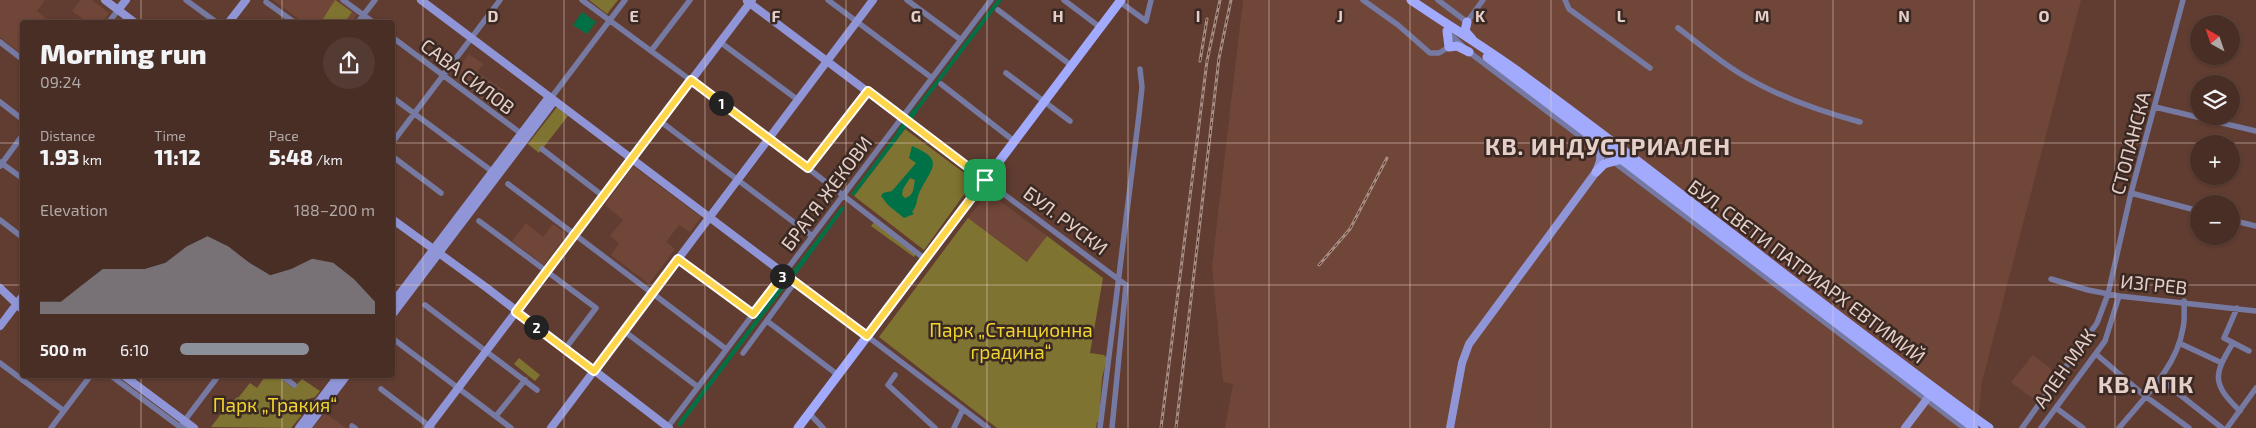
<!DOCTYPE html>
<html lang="en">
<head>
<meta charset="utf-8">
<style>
	:root { --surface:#492e25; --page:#533a32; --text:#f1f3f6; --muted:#b1a8a7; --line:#614a42; --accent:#8c9099 }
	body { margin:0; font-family:"Exo 2",sans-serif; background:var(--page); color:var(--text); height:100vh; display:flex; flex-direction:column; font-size:19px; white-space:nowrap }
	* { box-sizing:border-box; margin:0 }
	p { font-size:16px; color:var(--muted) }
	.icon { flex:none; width:28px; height:28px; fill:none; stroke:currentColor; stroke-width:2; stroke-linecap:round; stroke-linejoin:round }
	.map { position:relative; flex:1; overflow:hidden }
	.sheet { position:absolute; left:20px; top:20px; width:375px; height:358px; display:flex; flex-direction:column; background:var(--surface); border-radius:5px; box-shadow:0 1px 4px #0004,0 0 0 1px var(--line) }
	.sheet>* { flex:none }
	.needle { width:32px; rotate:320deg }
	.buttons { position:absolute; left:2190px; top:15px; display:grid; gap:10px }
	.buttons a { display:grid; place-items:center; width:50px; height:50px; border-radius:50%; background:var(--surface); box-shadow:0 1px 4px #0004,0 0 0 1px var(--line); font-size:25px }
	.pin { position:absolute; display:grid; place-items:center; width:42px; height:42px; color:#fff; margin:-21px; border-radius:10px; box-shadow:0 2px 8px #0006 }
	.km { position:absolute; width:25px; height:25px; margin:-12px; border-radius:50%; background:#222; color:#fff; font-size:14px; line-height:25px; text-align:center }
	.round { display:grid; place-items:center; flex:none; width:52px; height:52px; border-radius:26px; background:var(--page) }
	.headline { display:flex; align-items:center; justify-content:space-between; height:85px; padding:0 20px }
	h1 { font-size:28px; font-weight:800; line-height:38px }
	.figures { display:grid; grid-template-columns:repeat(3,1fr); gap:8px; height:85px; padding:5px 20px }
	.figures div { display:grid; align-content:center }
	.figures b { font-size:21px; font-weight:800 }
	.figures small { font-size:14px; font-weight:400 }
	.figures p { font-size:14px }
	.chart { height:140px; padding:10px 20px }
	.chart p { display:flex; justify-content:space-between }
	.chart svg { width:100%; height:90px; margin-top:5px; fill:var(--accent); opacity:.7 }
	ul { padding:0 20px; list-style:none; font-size:16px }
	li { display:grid; grid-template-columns:80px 60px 1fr; align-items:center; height:38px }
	li i { height:12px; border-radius:6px; background:var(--accent) }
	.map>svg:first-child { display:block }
</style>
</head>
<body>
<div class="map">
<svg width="2256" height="428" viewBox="0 0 2256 428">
	<rect width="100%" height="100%" fill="#613d31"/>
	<!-- built -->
	<path fill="#704638" d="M 0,0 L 45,0 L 37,11 L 50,22 L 22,22 L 22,54 L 0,37 Z
		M 81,0 L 92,0 L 109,13 L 102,22 L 87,22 L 72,11 Z
		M 273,0 L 337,0 L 357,15 L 351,22 L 303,22 Z
		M 1243,0 L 2081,0 L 1982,382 L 1977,428 L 1225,428 L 1233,384 L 1223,382 L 1212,266 Z
		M 469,54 L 483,64 L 477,72 L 505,91 L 493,108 L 452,77 Z
		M 633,166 L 701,217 L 690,232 L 679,225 L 666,242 L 675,249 L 649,284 L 611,255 L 619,243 L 610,236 L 623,220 L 605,205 Z
		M 988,192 L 1047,236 L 1028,262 L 968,218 Z
		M 526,223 L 543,237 L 553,224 L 567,234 L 544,265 L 512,241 Z
		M 2033,355 L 2058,374 L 2037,402 L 2011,382 Z
		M 325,413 L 346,428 L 313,428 Z"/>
	<!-- green -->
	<path fill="#7f7331" d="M 335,0 L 352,12 L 345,22 L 321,22 Z
		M 589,0 L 618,0 L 607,14 Z
		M 557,107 L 568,116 L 539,153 L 528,144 Z
		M 905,129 L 971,178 L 973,182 L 924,250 L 854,196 Z
		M 968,218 L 1027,262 L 1047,236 L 1103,278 L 1090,353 L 1104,355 L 1107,358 L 1102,378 L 1099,422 L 1097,422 L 1096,428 L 997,428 L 879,337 Z
		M 874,222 L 917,253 L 914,257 L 871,226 Z
		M 519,358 L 540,375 L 535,381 L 514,364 Z
		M 266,375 L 276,375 L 293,388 L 302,379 L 320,391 L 315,397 L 308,399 L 301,408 L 301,416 L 291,428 L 211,427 L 224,410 L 226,411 L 237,397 L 238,398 L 250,383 L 257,388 Z"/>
	<!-- water -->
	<path fill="#007147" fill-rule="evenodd" d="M 997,0 L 1002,0 L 913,117 L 910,115 Z
		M 582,12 L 596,22 L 587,34 L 573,25 Z
		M 902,126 L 905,129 L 854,196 L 851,194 Z
		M 912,146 C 945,160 932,167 920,191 C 916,199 918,205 912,212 L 914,214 L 904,218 L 888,205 L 881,196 L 883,193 L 892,191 L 916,163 L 909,158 ZM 910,178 L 915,180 C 913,188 915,195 905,198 L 902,195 L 903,189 Z
		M 842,206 L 845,208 L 795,276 L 791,273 Z
		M 785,280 L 788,283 L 680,427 L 677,424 Z"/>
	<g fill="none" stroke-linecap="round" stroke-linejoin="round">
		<!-- canal -->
		<path stroke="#007147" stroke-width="5" d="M 899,132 L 915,111"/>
		<!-- street -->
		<path stroke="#767aa3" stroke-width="5.5" d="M 186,0 L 216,22
			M 343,0 L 373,22
			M 582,0 L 769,138 L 925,259
			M 828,0 L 932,78
			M 907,0 L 961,40
			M 1064,0 L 1101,28
			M 1363,0 L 1398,25 L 1430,53 L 1439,53 L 1449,47
			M 1438,0 L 1467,22 L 1483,0
			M 1565,0 L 1569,9 L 1650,68
			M 266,2 L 294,22
			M 1120,2 L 1146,21 L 1151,0
			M 998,10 L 1072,66
			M 109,22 L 118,10
			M 358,22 L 375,0
			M 1678,28 C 1698,43 1718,60 1739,73 C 1776,96 1819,111 1860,122
			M 1447,31 L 1469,52 L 1964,428
			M 392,37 L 523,135
			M 0,42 L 22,59
			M 720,42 L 798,100
			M 651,51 L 690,0
			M 1006,73 L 1070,121
			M 941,84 L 1014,141
			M 392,97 L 493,172
			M 551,98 L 625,0
			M 0,102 L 22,119
			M 2155,107 L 2256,131
			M 660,121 L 812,236
			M 392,143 L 500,0
			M 542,149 L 603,196
			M 392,156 L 441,193
			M 0,162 L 22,178
			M 0,166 L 22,136
			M 808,168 L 868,91
			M 985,180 L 1126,285 L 1112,428
			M 508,184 L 652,293
			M 2131,193 L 2199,211
			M 0,220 L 22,237
			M 2231,220 L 2256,226
			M 479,221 L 596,308 L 565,349
			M 678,259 L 753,314
			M 2051,279 L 2088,290 L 2119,296 L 2256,311
			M 656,296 L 726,349
			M 425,305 L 537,390
			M 2237,308 L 2224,338 L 2249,351
			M 767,321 L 838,375
			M 624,331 L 698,387
			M 867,336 L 988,428
			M 392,338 L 511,428
			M 2179,343 L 2222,363
			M 2233,343 C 2213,375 2212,384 2240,411
			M 743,353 L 795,282
			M 2096,354 L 2145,396 L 2189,428
			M 0,363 L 64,411
			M 110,375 L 180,427 L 189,424
			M 281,375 L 294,385
			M 895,375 L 888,385 L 935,428
			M 2160,379 L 2222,428
			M 381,389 L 432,428
			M 2056,408 L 2083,428
			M 809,413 L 823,428
			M 496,416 L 525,380
			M 182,424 L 219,375
			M 352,426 L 355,428
			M 51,428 L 91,375
			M 667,428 L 991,0
			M 954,428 L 963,409
			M 1100,428 L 1139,115 L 1142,87 L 1140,69
			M 2022,428 L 2097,323 L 2108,294 L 2131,193 L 2183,0
			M 2041,428 L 2105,341 L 2119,296
			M 2119,428 C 2143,399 2177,367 2183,328 C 2185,320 2184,310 2184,301
			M 2227,428 L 2256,388"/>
		<!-- secondary -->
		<path stroke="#8f95d6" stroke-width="8" d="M 105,0 L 134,22
			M 421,0 L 867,336
			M 747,1 L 985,180
			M 118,10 L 126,0
			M 229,22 L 246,0
			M 392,219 L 487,288 L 669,428
			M 0,288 L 22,309
			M 392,304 L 549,97
			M 392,315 L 554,101
			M 0,326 L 22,297
			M 123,375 L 194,428
			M 299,428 L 339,375
			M 307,428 L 347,375
			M 428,428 L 752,0
			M 551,428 L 873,0
			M 1450,428 L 1462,363 L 1469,344 L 1596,172 L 1600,161 L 1601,140
			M 1905,428 L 1930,395"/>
		<!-- primary -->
		<path stroke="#a2aafd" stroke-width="9" d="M 1411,0 C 1449,26 1489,50 1527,78 C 1683,192 1832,315 1989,428
			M 1467,22 L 1465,31 L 1472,39
			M 1447,31 L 1449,47 L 1457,46 L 1469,52
			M 1487,57 L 1974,428
			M 1596,172 L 1604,164 L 1622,159
			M 798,428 L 1121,0"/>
		<!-- rail casing -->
		<g stroke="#a88b81" stroke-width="3">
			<path id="rail" d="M 1200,61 L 1207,19
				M 1319,265 L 1350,229 L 1387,158
				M 1161,428 L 1207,61 L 1220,0
				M 1176,428 L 1219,58 L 1231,0"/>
		</g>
		<!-- rail -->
		<use href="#rail" stroke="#3a2923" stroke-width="1" stroke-dasharray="4" stroke-linecap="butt"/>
	</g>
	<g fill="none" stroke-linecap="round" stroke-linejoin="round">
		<!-- route casing -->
		<g stroke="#fff" stroke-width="10">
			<path id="route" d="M 691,80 L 808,168 L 868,91 L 985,180 L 867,336 L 784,274 L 753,314 L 678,259 L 594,371 L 516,312 Z"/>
		</g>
		<!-- route -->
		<use href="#route" stroke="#ffd54a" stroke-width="6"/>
	</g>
	<!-- grid -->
	<path fill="none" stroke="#e6cfc8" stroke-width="1" stroke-opacity="0.55" d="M 141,0 L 141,22M 282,0 L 282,22M 423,0 L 423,428M 564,0 L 564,428M 705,0 L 705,428M 846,0 L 846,428M 987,0 L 987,428M 1128,0 L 1128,428M 1269,0 L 1269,428M 1410,0 L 1410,428M 1551,0 L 1551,428M 1692,0 L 1692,428M 1833,0 L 1833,428M 1974,0 L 1974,428M 2115,0 L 2115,428M 0,143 L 22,143M 392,143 L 2256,143M 0,285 L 22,285M 392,285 L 2256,285M 141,375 L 141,428M 282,375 L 282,428"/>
	<g text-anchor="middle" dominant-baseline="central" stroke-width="5" stroke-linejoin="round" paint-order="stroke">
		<!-- street labels -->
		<g font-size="19" fill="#e6cfc8" stroke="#3a2923">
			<text transform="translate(468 76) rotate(37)">САВА СИЛОВ</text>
			<text transform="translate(2130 143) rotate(-75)">СТОПАНСКА</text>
			<text transform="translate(826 193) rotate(-53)">БРАТЯ ЖЕКОВИ</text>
			<text transform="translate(1066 220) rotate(37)">БУЛ. РУСКИ</text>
			<text transform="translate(1807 271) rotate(37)">БУЛ. СВЕТИ ПАТРИАРХ ЕВТИМИЙ</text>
			<text transform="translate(2154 284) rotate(6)">ИЗГРЕВ</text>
			<text transform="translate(2064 368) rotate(-55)">АЛЕН МАК</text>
		</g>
		<!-- park labels -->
		<g font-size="19" fill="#f0d52e" stroke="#3a2923">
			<text x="1011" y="329">Парк „Станционна<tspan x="1011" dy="22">градина“</tspan></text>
			<text x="275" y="404">Парк „Тракия“</text>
		</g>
		<!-- district labels -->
		<g font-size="24" font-weight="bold" letter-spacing="1" fill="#e6cfc8" stroke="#3a2923">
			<text x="1608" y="145">КВ. ИНДУСТРИАЛЕН</text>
			<text x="2146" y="383">КВ. АПК</text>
		</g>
	</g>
	<g font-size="16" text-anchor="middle" font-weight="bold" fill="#e6cfc8" stroke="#3a2923" stroke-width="5" stroke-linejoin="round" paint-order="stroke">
		<text x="493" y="22">D</text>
		<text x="634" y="22">E</text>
		<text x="776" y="22">F</text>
		<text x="916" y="22">G</text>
		<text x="1058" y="22">H</text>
		<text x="1198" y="22">I</text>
		<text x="1340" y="22">J</text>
		<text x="1480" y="22">K</text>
		<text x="1621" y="22">L</text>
		<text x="1762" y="22">M</text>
		<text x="1904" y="22">N</text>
		<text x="2044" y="22">O</text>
	</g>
</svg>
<div class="buttons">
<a><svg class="needle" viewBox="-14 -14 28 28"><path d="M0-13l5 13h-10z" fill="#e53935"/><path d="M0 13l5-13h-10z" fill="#b1a8a7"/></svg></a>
<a><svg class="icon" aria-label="layers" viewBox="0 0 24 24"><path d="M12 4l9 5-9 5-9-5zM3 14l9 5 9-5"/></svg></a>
<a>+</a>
<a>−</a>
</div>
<div class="pin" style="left:985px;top:180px;background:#1e9e55"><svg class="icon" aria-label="arrive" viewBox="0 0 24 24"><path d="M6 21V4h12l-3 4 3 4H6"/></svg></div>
<b class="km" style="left:721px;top:103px">1</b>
<b class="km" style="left:536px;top:327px">2</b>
<b class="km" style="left:782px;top:276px">3</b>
<section class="sheet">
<div class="headline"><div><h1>Morning run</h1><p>09:24</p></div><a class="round"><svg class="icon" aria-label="share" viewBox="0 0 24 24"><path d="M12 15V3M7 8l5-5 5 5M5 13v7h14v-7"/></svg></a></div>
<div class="figures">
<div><p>Distance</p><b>1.93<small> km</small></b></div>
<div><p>Time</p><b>11:12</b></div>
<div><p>Pace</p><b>5:48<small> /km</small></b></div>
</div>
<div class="chart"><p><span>Elevation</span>188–200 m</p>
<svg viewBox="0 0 160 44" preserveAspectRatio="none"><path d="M0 44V38L10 38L20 30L30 22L40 22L50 22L60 19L70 11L80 6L90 11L100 19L110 25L120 22L130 17L140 19L150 27L160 38V44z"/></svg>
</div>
<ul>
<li><b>500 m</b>6:10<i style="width:66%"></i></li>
</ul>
</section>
</div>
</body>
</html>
